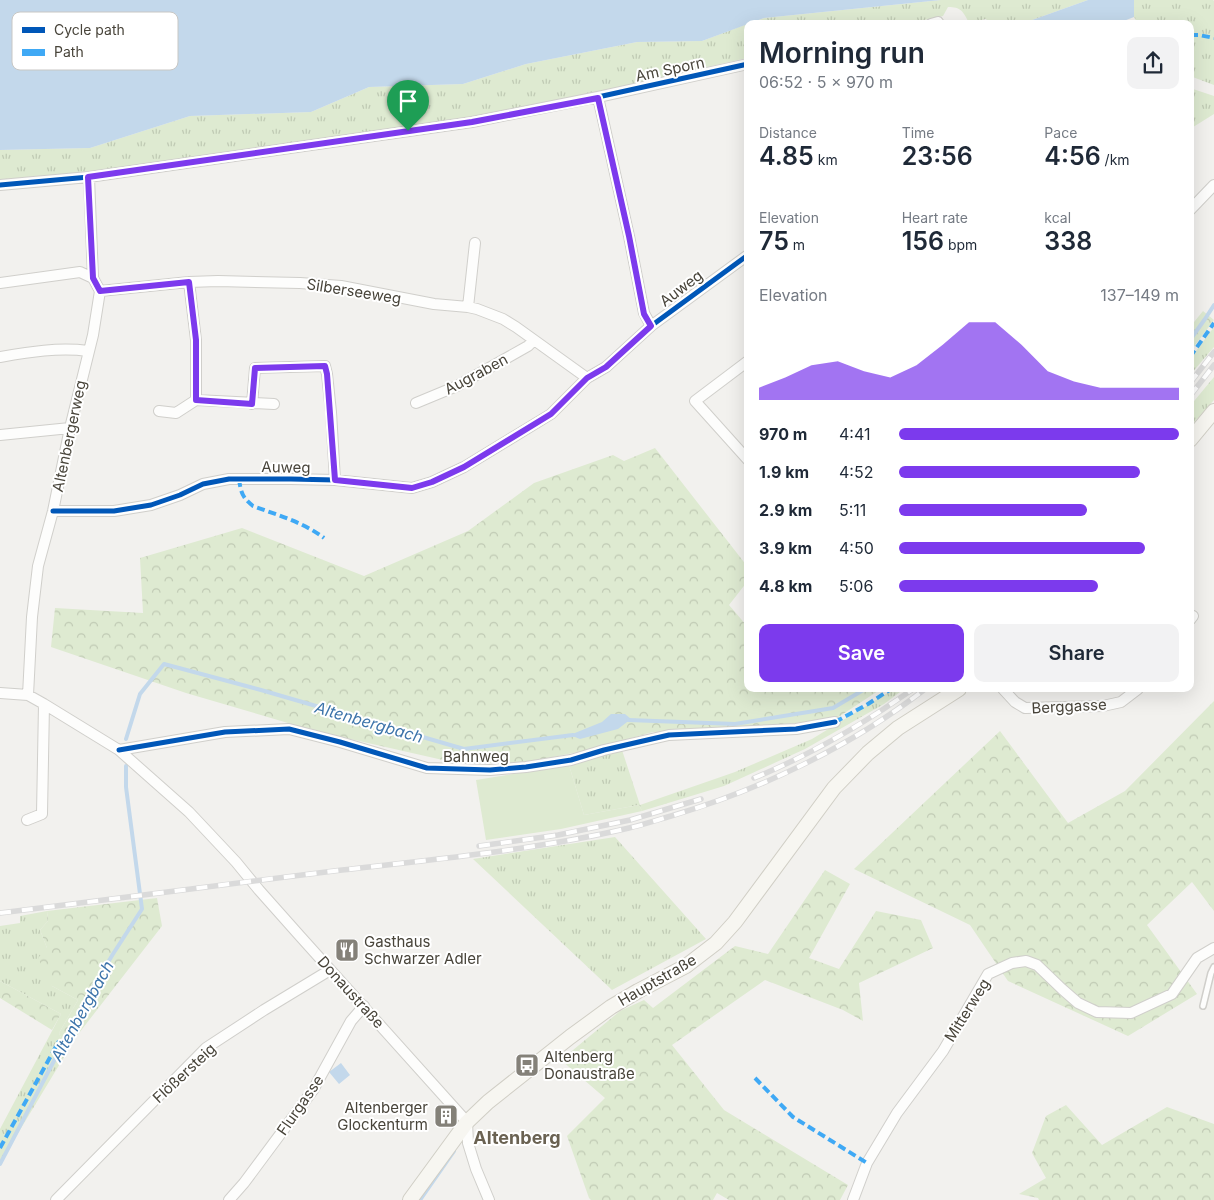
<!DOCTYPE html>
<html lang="en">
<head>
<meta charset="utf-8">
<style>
	:root { --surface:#fff; --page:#f2f2f3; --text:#1f2937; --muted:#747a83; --accent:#7c3aed }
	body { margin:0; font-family:Inter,sans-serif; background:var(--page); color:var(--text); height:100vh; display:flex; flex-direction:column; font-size:19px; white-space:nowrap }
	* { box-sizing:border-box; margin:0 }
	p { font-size:16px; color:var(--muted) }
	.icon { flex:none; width:28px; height:28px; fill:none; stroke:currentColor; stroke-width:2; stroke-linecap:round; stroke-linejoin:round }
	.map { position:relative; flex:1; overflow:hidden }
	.drawer { position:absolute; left:744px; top:20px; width:450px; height:672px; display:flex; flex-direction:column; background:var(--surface); border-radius:10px; box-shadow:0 5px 20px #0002 }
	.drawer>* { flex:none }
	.pin { position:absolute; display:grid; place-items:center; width:42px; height:42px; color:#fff; margin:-51px -21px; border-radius:50% 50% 50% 0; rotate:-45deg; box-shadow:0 0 5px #0007 }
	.pin .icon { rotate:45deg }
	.round { display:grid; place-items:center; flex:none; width:52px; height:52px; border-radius:10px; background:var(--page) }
	.summary { display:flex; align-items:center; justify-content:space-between; height:85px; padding:0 15px }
	h1 { font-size:28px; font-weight:600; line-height:38px }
	.stats { display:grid; grid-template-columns:repeat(3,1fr); gap:8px; height:85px; padding:5px 15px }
	.stats div { display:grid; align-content:center }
	.stats b { font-size:25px; font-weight:600 }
	.stats small { font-size:14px; font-weight:400 }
	.stats p { font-size:14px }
	.chart { height:140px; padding:10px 15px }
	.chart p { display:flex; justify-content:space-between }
	.chart svg { width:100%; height:90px; margin-top:5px; fill:var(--accent); opacity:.7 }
	.primary-button { display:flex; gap:10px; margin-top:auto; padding:10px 15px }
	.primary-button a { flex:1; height:58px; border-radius:10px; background:var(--accent); color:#fff; font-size:20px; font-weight:600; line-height:58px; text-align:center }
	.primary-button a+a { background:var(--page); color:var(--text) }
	ul { padding:0 15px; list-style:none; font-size:16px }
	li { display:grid; grid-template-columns:80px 60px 1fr; align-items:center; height:38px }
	li i { height:12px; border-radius:6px; background:var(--accent) }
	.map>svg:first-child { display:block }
</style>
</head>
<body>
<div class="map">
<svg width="1214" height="1200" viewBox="0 0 1214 1200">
	<defs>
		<pattern id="grass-tufts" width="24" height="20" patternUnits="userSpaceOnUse" patternTransform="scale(1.25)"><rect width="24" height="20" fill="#deead1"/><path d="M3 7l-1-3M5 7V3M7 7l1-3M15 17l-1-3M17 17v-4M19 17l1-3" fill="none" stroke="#c0cab4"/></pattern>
		<pattern id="forest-crowns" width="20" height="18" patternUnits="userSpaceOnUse" patternTransform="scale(1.25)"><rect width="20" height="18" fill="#deead1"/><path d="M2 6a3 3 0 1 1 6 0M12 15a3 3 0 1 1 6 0" fill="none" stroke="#c0cab4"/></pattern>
	</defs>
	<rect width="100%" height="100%" fill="#f2f1ee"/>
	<!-- grass -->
	<path fill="url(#grass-tufts)" d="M 941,0 L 1088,0 L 1021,24 L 989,24 L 986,19 L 969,23 C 963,11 961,7 948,7 L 943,16 L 906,24 L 749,24 L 764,18 Z
		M 1134,0 L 1213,0 L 1214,1 L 1214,85 L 1190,76 L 1190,24 L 1138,24 L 1134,17 Z
		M 747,24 L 747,58 L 508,112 L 364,136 L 89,172 L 0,181 L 0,150 L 90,148 L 190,116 L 311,112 L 369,87 L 463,84 L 526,64 L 637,42 L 702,41 Z
		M 1190,88 L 1214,96 L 1214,114 L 1190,129 Z
		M 1214,327 L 1214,347 L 1190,375 L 1190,359 Z
		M 1214,377 L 1214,400 L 1190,427 L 1190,406 Z
		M 894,689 L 904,689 L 884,704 L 805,749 L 724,786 L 642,811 L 639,805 L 584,815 L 569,765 L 622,750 L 640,805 L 735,772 L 812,739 Z
		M 615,837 L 706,939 L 612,990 L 473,859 Z
		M 47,911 L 48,921 L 40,930 L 47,948 L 52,986 L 78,1000 L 59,1033 L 67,1052 L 0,1163 L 0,1129 L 61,1014 L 0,981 L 0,926 L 20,923 L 20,916 Z"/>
	<!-- forest -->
	<path fill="url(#forest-crowns)" d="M 1203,311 L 1214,320 L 1190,352 L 1190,327 Z
		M 655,448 L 747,566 L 747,582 L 729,605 L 747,626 L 748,689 L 881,689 L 837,718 L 746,729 L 653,732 L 588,750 L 523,763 L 456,763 L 315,731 L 186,693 L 51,647 L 55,608 L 143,613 L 140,558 L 242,528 L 364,576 L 468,531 L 534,483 L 613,455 L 624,461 Z
		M 1214,701 L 1214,911 L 1192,882 L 1147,925 L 1197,994 L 1128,1036 L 1008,981 L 970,925 L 854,869 L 1000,731 L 1068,823 L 1125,791 Z
		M 825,870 L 850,884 L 809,958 L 839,969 L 876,911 L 921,920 L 933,948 L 859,983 L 863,1021 L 843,1010 L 765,980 L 672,1045 L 724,1110 L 848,1185 L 840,1200 L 729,1200 L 717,1193 L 713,1200 L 591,1200 L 589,1198 L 567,1136 L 605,1098 L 561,1060 L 620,1011 L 644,1000 L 653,1008 L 735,946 L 768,954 Z
		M 157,898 L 162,926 L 76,1037 L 67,1052 L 59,1033 L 78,1000 L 52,986 L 38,958 L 47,948 L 40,930 L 48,921 L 47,911 Z
		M 0,981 L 61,1014 L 52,1030 L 0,998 Z
		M 1066,1105 L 1102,1145 L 1167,1107 L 1214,1124 L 1214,1200 L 1039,1200 L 1038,1198 L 1019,1194 L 1046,1178 L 1032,1153 L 1046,1116 Z"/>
	<!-- garden -->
	<path fill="#deead1" d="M 569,765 L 584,815 L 639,805 L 642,811 L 561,829 L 486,840 L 476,780 Z"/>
	<!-- water -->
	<path fill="#c3d8eb" d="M 0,0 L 941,0 L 764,18 L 702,41 L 637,42 L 526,64 L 463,84 L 369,87 L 311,112 L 190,116 L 90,148 L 0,150 Z
		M 1088,0 L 1134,0 L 1134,17 L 1116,24 L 1021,24 Z
		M 611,714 L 625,714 L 631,719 L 618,729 L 580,739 L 570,735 L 602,722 Z
		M 341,1063 L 350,1075 L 339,1084 L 329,1072 Z"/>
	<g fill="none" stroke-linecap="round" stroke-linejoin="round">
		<!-- stream -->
		<path stroke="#c3d8eb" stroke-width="4" d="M 1190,340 L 1205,319 L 1214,305
			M 628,720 L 735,724 L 833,708 L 865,689
			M 126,739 L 140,694 L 164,664 L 261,690 L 464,749 L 573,735
			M 0,1164 L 89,994 L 113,954 L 142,909 L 126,787 L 126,766
			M 420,1200 L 454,1151"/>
		<!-- service casing -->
		<g stroke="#d0cfcb" stroke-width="8">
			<path id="service" d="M 1203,1006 L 1211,973 L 1214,967"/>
		</g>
		<!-- minor casing -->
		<g stroke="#d0cfcb" stroke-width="12">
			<path id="minor" d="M 931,24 L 938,22 L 939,24
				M 598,97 L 629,236 L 644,313 L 651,326
				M 0,185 L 89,177 L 472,122 L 598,97 L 748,64
				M 1190,210 L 1214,185
				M 189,282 L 196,340 L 196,400 L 274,404
				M 0,283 L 80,272 L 93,278
				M 100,291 L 189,282 L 218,281 L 300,283 L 341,286 L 434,304 L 468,307 L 477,309 L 503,319 L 516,327 L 587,378
				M 468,307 L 475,243
				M 0,357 C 29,352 59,347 88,351
				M 748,361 L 695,401 L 748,460
				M 416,403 L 457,386 L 528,346 L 534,340
				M 252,404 L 255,368 L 325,366 L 327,374 L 331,412 L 335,480
				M 159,411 L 176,413 L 196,400
				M 0,435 L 70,428
				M 53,511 L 114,511 L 151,505 L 180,495 L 203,484 L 229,479 L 291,479 L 335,480 L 412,488 L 432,482 L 464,467 L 551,414 L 587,378 L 606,367 L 651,326 L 748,255
				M 1190,620 L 1193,616
				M 1003,689 L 1015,702 L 1025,708 L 1103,706 L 1121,702 L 1138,689
				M 0,693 L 28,695 L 44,704 L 119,750 L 189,812 L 236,862 L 259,890 L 299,935 L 467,1122 L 468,1143 L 476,1169 L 489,1200
				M 28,695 L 32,617 L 38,566 L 53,511 L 70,428 L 93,335 L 100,291 L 93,278 L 89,177
				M 119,750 L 225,732 L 289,729 L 340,742 L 427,768 L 490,770 L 526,767 L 571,760 L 604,750 L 669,735 L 796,729 L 835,722
				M 27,820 L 42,814 L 44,704
				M 56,1200 L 206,1048 L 264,1010 L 330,970
				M 229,1200 L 244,1183 L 313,1090 L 351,1021 L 364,1006
				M 853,1200 L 867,1163 L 897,1113 L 943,1051 L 988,974 L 1012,963 L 1026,961 L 1037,965 L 1062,989 L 1078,1003 L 1097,1012 L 1131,1013 L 1172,994 L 1197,958 L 1214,948"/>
		</g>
		<!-- secondary casing -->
		<g stroke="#d0cec5" stroke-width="16">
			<path id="secondary" d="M 1190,440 L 1214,411
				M 410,1200 L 467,1122 L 488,1102 L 570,1037 L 611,1007 L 638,991 L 686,966 L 716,943 L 735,922 L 834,788 L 868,753 L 898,728 L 959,689"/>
		</g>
		<!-- service -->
		<use href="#service" stroke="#fdfdfc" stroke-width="5"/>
		<!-- minor -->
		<use href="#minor" stroke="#fdfdfc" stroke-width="10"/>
		<!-- secondary -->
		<use href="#secondary" stroke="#f7f6f1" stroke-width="14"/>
		<!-- rail casing -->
		<g stroke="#dadada" stroke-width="5.5">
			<path id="rail" d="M 1190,383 L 1214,352
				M 1190,396 L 1214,365
				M 754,778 C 808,756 865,723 913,689
				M 479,846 L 558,835 L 630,820 L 701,799
				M 0,913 C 114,899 228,884 342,870 C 437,859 535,850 629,828 C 643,825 657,820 671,816 C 760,790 852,746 925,689"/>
		</g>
		<!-- rail -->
		<use href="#rail" stroke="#fff" stroke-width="4" stroke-dasharray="11" stroke-linecap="butt"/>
		<!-- quiet -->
		<path stroke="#3fa9f5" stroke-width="4" stroke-dasharray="8 4" stroke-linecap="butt" d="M 1190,35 L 1199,35 L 1214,38
			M 1190,357 L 1214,323
			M 239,479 C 241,493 242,497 253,506 C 277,515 303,522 324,538
			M 835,722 L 868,704 L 891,689
			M 755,1078 L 793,1117 L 867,1163
			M 0,1148 L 59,1041"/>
		<!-- cycleway casing -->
		<g stroke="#fff" stroke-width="8">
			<path id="cycleway" d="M 0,185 L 89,177 L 472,122 L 598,97 L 748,64
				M 53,511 L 114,511 L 151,505 L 180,495 L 203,484 L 229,479 L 291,479 L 335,480 L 412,488 L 432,482 L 464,467 L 551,414 L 587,378 L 606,367 L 651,326 L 748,255
				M 119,750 L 225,732 L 289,729 L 340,742 L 427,768 L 490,770 L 526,767 L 571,760 L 604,750 L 669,735 L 796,729 L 835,722"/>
		</g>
		<!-- cycleway -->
		<use href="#cycleway" stroke="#0057b8" stroke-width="5"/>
	</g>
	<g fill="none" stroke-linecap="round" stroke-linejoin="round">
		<!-- route casing -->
		<g stroke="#fff" stroke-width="10">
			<path id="route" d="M 598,98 L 629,236 L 644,314 L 651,326 L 606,367 L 587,378 L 551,414 L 464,467 L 432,482 L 412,488 L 335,480 L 327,374 L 325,366 L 255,368 L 252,404 L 196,400 L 196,340 L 189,282 L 100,291 L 93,278 L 88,177 L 472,122 Z"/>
		</g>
		<!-- route -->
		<use href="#route" stroke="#7c3aed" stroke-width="6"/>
	</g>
	<!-- icons -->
	<defs>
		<g id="restaurant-square" transform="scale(1.25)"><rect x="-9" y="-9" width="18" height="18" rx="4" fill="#848179" stroke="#fff"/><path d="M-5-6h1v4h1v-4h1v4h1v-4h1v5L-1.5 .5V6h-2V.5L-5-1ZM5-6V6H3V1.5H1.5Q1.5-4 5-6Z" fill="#fff"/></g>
		<g id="bus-square" transform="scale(1.25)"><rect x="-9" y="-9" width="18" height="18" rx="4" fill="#848179" stroke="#fff"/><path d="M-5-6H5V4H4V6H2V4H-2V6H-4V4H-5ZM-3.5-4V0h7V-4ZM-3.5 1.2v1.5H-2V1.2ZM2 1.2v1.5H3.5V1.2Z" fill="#fff"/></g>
		<g id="building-square" transform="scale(1.25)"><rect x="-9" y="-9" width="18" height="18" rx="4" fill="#848179" stroke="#fff"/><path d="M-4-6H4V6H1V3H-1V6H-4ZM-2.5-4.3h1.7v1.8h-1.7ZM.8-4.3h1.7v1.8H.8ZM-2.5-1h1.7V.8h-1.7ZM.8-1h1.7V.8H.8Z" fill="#fff"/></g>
	</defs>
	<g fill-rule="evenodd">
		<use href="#restaurant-square" x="347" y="950"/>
		<use href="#bus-square" x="527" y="1065"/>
		<use href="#building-square" x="446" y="1116"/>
	</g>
	<g text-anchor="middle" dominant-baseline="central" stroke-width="4" stroke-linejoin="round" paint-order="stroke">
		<!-- street labels -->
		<g font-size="15" fill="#48443a" stroke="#fff">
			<text transform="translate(670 69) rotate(-12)">Am Sporn</text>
			<text transform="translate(681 288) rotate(-37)">Auweg</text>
			<text transform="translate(354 291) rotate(9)">Silberseeweg</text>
			<text transform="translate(476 374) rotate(-28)">Augraben</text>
			<text transform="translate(69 436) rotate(-78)">Altenbergerweg</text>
			<text transform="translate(286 467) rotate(1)">Auweg</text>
			<text transform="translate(1069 706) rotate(-3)">Berggasse</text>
			<text x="476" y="756">Bahnweg</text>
			<text transform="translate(657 980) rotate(-30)">Hauptstraße</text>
			<text transform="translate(351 992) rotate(48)">Donaustraße</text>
			<text transform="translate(967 1010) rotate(-58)">Mitterweg</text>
			<text transform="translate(184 1073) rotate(-43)">Flößersteig</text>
			<text transform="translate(300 1105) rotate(-55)">Flurgasse</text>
		</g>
		<!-- poi labels -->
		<g font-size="15" fill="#48443a" stroke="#fff" text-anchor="start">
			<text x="364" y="941">Gasthaus<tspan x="364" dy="17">Schwarzer Adler</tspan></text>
			<text x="544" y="1056">Altenberg<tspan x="544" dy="17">Donaustraße</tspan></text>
			<text x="428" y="1107" text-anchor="end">Altenberger<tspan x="428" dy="17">Glockenturm</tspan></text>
		</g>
		<!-- water labels -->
		<g font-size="16" font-style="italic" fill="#3d74aa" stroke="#fff">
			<text transform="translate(369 722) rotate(16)">Altenbergbach</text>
			<text transform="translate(82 1011) rotate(-61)">Altenbergbach</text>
		</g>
		<!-- quarter labels -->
		<g font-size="18" font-weight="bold" fill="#6a6252" stroke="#fff">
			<text x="517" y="1137">Altenberg</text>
		</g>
	</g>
	<!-- legend -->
	<rect x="12" y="12" width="166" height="58" rx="8" fill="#fff" stroke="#c8c7c4" stroke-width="1"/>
	<rect x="22" y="27" width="23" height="6" fill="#0057b8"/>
	<rect x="22" y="49" width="23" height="7" fill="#3fa9f5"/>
	<g font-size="14" fill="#48443a">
		<text x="54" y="35">Cycle path</text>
		<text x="54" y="57">Path</text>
	</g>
</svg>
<div class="pin" style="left:408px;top:131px;background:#1e9e55"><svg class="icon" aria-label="arrive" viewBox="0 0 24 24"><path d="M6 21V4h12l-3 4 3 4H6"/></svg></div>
<section class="drawer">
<div class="summary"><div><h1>Morning run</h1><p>06:52 · 5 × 970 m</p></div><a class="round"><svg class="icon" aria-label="share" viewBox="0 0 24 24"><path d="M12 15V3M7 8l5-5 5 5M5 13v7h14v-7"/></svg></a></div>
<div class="stats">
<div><p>Distance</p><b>4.85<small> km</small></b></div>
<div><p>Time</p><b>23:56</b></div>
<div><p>Pace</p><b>4:56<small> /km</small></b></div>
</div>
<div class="stats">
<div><p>Elevation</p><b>75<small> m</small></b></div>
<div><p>Heart rate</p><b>156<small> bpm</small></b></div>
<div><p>kcal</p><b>338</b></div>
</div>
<div class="chart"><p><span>Elevation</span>137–149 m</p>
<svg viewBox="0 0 160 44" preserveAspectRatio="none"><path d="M0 44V38L10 33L20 27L30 25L40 30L50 33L60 27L70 17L80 6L90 6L100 17L110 30L120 35L130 38L140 38L150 38L160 38V44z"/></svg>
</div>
<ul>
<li><b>970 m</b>4:41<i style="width:100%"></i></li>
<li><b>1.9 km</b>4:52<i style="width:86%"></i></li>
<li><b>2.9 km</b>5:11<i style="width:67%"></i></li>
<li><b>3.9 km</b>4:50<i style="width:88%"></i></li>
<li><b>4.8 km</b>5:06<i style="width:71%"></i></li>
</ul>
<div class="primary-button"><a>Save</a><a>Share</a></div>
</section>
</div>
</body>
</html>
